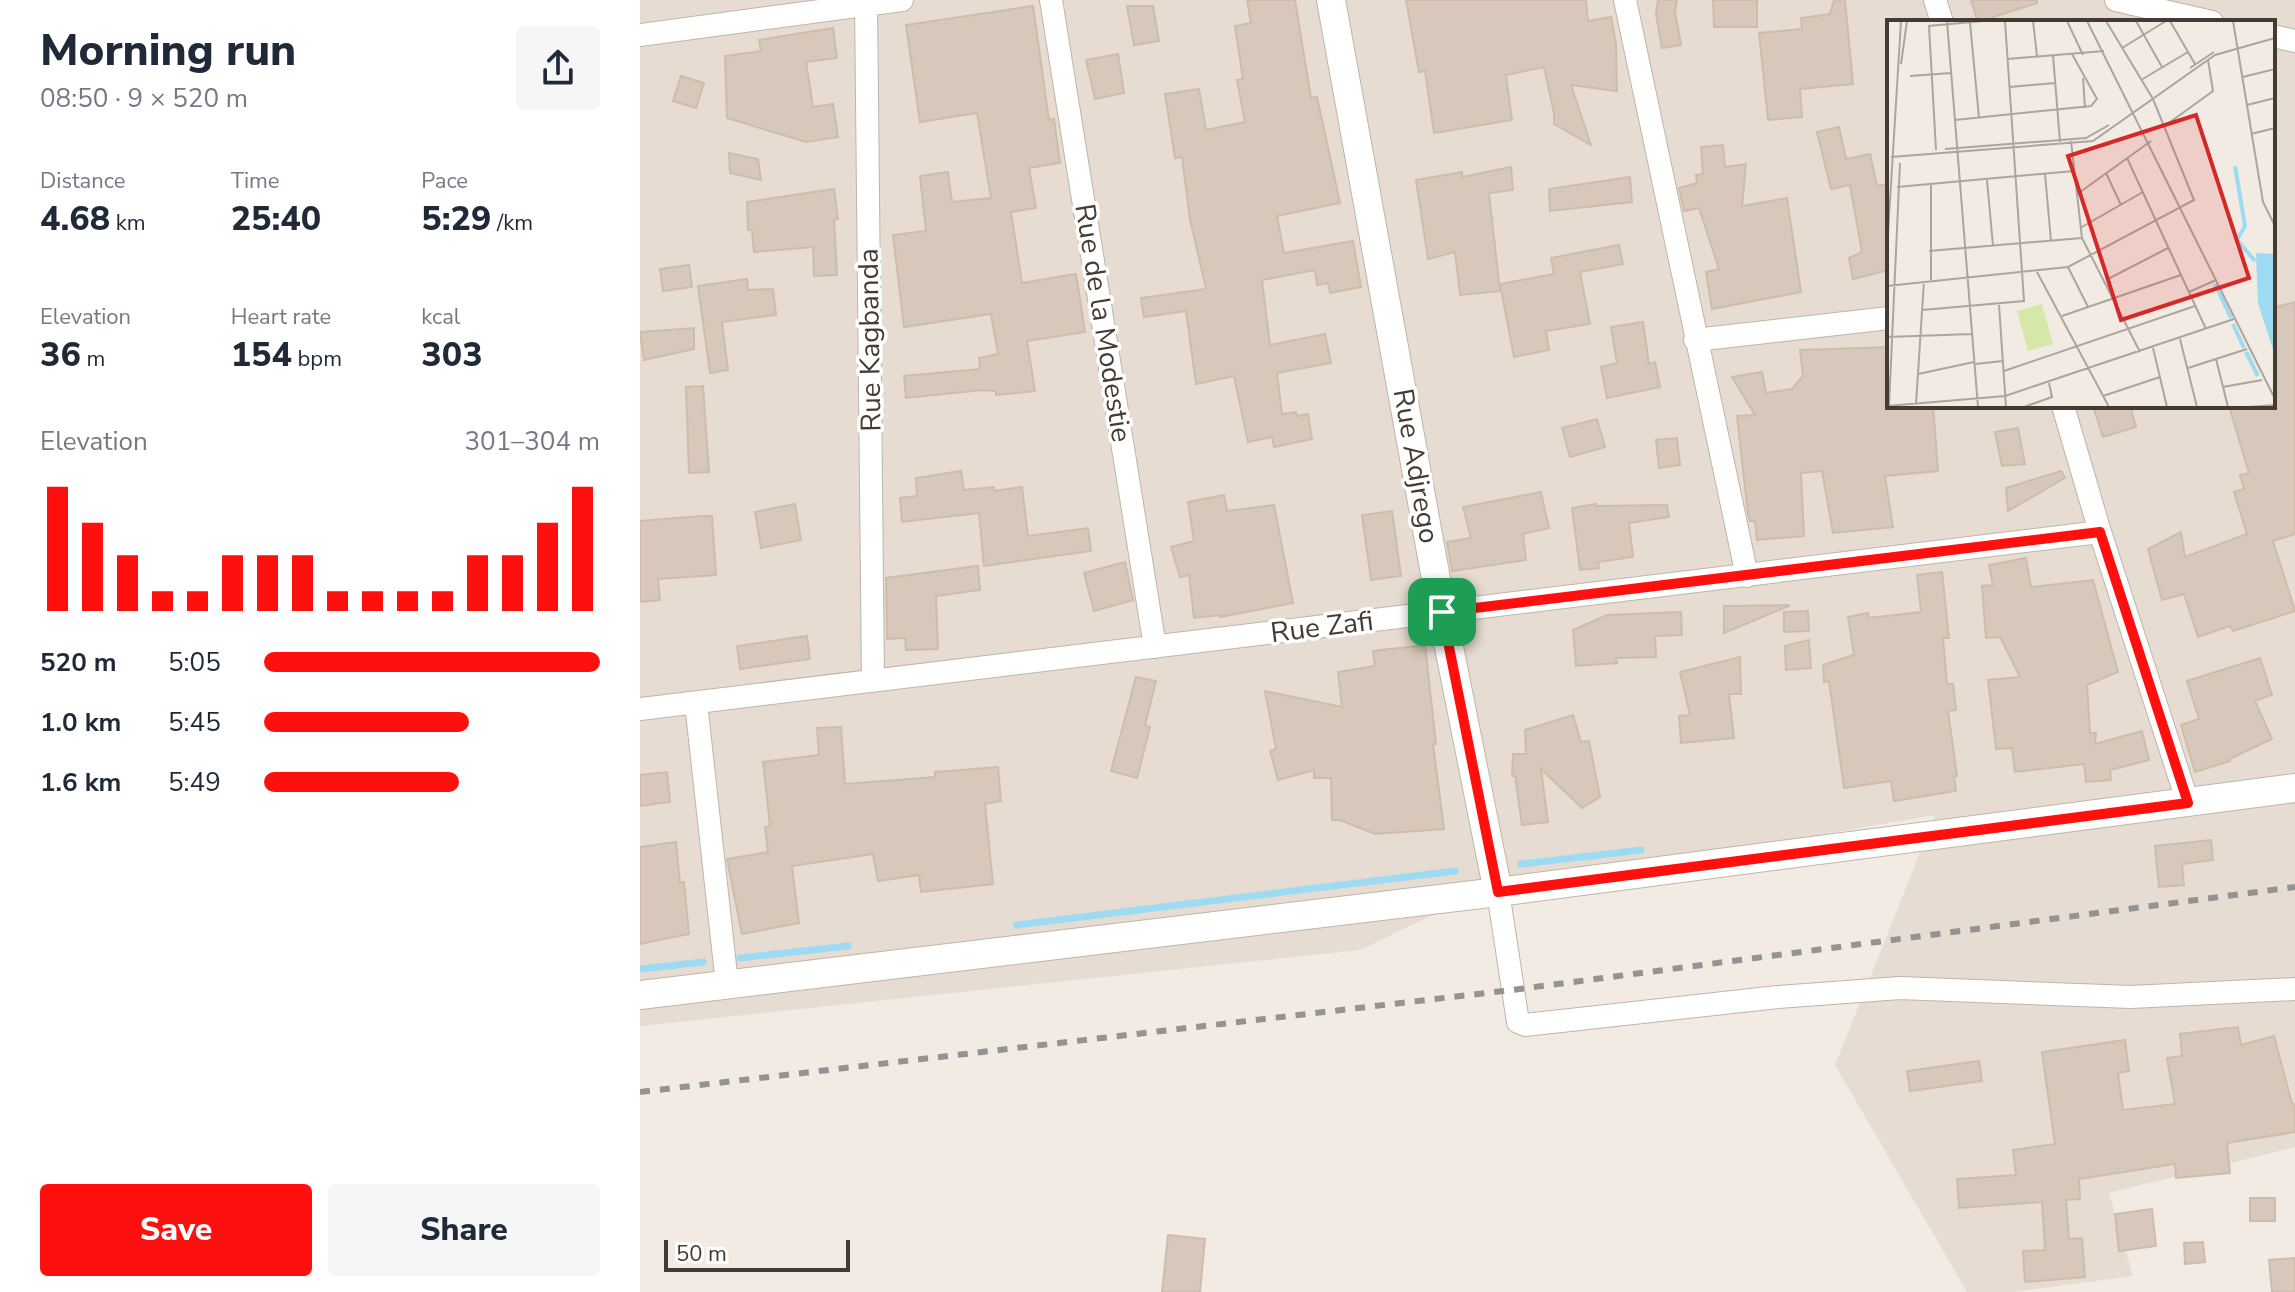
<!DOCTYPE html>
<html lang="en">
<head>
<meta charset="utf-8">
<style>
	:root { --surface:#fff; --page:#f6f6f7; --text:#1f2937; --muted:#747a83; --accent:#ff0f0d }
	body { margin:0; font-family:"Nunito Sans",sans-serif; background:var(--page); color:var(--text); height:100vh; display:flex; flex-direction:column; font-size:30px; white-space:nowrap }
	* { box-sizing:border-box; margin:0 }
	p { font-size:26px; color:var(--muted) }
	.icon { flex:none; width:44px; height:44px; fill:none; stroke:currentColor; stroke-width:2; stroke-linecap:round; stroke-linejoin:round }
	.map { position:relative; flex:1; overflow:hidden }
	.details { display:flex; flex-direction:column; background:var(--surface); width:640px }
	.details>* { flex:none }
	.scale { position:absolute; left:24px; bottom:20px; width:186px; box-sizing:border-box; padding-left:8px; border:4px solid #443b33; border-top:0; font-size:22px; line-height:28px; white-space:nowrap; color:#443b33; -webkit-text-stroke:6px #fff; paint-order:stroke }
	.pin { position:absolute; display:grid; place-items:center; width:68px; height:68px; color:#fff; margin:-34px; border-radius:16px; box-shadow:0 4px 12px #0006 }
	.round { display:grid; place-items:center; flex:none; width:84px; height:84px; border-radius:8px; background:var(--page) }
	.overview { display:flex; align-items:center; justify-content:space-between; height:136px; padding:0 40px }
	h1 { font-size:44px; font-weight:800; line-height:60px }
	.figures { display:grid; grid-template-columns:repeat(3,1fr); gap:12px; height:136px; padding:8px 40px }
	.figures div { display:grid; align-content:center }
	.figures b { font-size:34px; font-weight:800 }
	.figures small { font-size:22px; font-weight:400 }
	.figures p { font-size:22px }
	.chart { height:224px; padding:16px 40px }
	.chart p { display:flex; justify-content:space-between }
	.chart svg { width:100%; height:144px; margin-top:8px; stroke:var(--accent); stroke-width:6 }
	.cta { display:flex; gap:16px; margin-top:auto; padding:16px 40px }
	.cta a { flex:1; height:92px; border-radius:8px; background:var(--accent); color:#fff; font-size:32px; font-weight:800; line-height:92px; text-align:center }
	.cta a+a { background:var(--page); color:var(--text) }
	ul { padding:0 40px; list-style:none; font-size:26px }
	li { display:grid; grid-template-columns:128px 96px 1fr; align-items:center; height:60px }
	li i { height:20px; border-radius:10px; background:var(--accent) }
	main { display:flex; flex:1; min-height:0 }
	.map>svg:first-child { display:block }
</style>
</head>
<body>
<main>
<section class="details">
<div class="overview"><div><h1>Morning run</h1><p>08:50 · 9 × 520 m</p></div><a class="round"><svg class="icon" aria-label="share" viewBox="0 0 24 24"><path d="M12 15V3M7 8l5-5 5 5M5 13v7h14v-7"/></svg></a></div>
<div class="figures">
<div><p>Distance</p><b>4.68<small> km</small></b></div>
<div><p>Time</p><b>25:40</b></div>
<div><p>Pace</p><b>5:29<small> /km</small></b></div>
</div>
<div class="figures">
<div><p>Elevation</p><b>36<small> m</small></b></div>
<div><p>Heart rate</p><b>154<small> bpm</small></b></div>
<div><p>kcal</p><b>303</b></div>
</div>
<div class="chart"><p><span>Elevation</span>301–304 m</p>
<svg viewBox="0 0 160 44" preserveAspectRatio="none"><path d="M5 44V6M15 44V17M25 44V27M35 44V38M45 44V38M55 44V27M65 44V27M75 44V27M85 44V38M95 44V38M105 44V38M115 44V38M125 44V27M135 44V27M145 44V17M155 44V6"/></svg>
</div>
<ul>
<li><b>520 m</b>5:05<i style="width:100%"></i></li>
<li><b>1.0 km</b>5:45<i style="width:61%"></i></li>
<li><b>1.6 km</b>5:49<i style="width:58%"></i></li>
</ul>
<div class="cta"><a>Save</a><a>Share</a></div>
</section>
<div class="map">
<svg width="1655" height="1292" viewBox="0 0 1655 1292">
	<rect width="100%" height="100%" fill="#f2ebe3"/>
	<!-- residential -->
	<path fill="#e6dcd1" fill-rule="evenodd" d="M 0,0 L 1655,0 L 1655,1147 L 1469,1193 L 1493,1276 L 1373,1292 L 1327,1292 L 1195,1065 L 1295,815 L 1162,838 L 869,878 L 720,950 L 0,1026 ZM 1249,22 L 1633,22 L 1633,406 L 1249,406 Z"/>
	<g fill="none" stroke-linecap="round" stroke-linejoin="round">
		<!-- stream -->
		<path stroke="#9cdbf2" stroke-width="7" d="M 881,864 L 1001,850
			M 377,925 L 815,871
			M 100,958 L 208,946
			M 0,969 L 63,962"/>
	</g>
	<!-- building -->
	<path fill="#d7c8bb" stroke="#cfbcab" stroke-width="2" d="M 607,0 L 655,0 L 671,98 L 677,97 L 700,203 L 637,216 L 644,253 L 713,241 L 721,287 L 690,293 L 688,283 L 677,285 L 675,270 L 622,280 L 630,345 L 685,334 L 691,363 L 637,373 L 642,414 L 656,412 L 657,416 L 668,414 L 672,439 L 634,447 L 632,437 L 608,442 L 594,376 L 556,384 L 546,311 L 504,317 L 501,298 L 566,289 L 550,219 L 542,157 L 535,158 L 525,94 L 559,89 L 566,130 L 605,122 L 597,80 L 603,79 L 595,26 L 611,23 Z
		M 766,0 L 946,0 L 948,21 L 971,17 L 976,44 L 977,91 L 931,85 L 951,145 L 914,124 L 914,113 L 904,67 L 866,75 L 872,120 L 794,133 L 785,71 L 779,72 Z
		M 1018,0 L 1037,0 L 1035,12 L 1041,45 L 1022,48 L 1016,14 Z
		M 1073,0 L 1117,0 L 1117,27 L 1074,27 Z
		M 1194,0 L 1205,0 L 1213,84 L 1160,89 L 1162,117 L 1128,120 L 1119,33 L 1162,29 L 1161,18 L 1190,14 Z
		M 1331,0 L 1397,0 L 1397,3 L 1338,22 Z
		M 393,6 L 409,120 L 414,119 L 420,163 L 389,168 L 396,208 L 371,212 L 382,283 L 436,274 L 445,332 L 387,341 L 395,391 L 356,395 L 356,391 L 343,390 L 266,398 L 264,376 L 340,369 L 339,358 L 358,354 L 351,314 L 264,327 L 253,235 L 286,231 L 280,176 L 308,172 L 312,202 L 351,198 L 337,113 L 280,122 L 266,25 Z
		M 487,6 L 513,6 L 519,41 L 494,45 Z
		M 193,28 L 197,58 L 166,62 L 173,107 L 193,104 L 198,137 L 166,142 L 87,118 L 85,56 L 121,51 L 119,40 Z
		M 478,54 L 484,93 L 455,99 L 446,60 Z
		M 41,76 L 64,83 L 56,108 L 33,101 Z
		M 1199,127 L 1206,159 L 1230,154 L 1237,186 L 1249,184 L 1249,270 L 1213,279 L 1209,258 L 1222,252 L 1210,185 L 1191,189 L 1177,132 Z
		M 1083,145 L 1085,167 L 1106,164 L 1102,206 L 1147,198 L 1161,292 L 1072,309 L 1066,272 L 1079,269 L 1059,208 L 1044,211 L 1039,188 L 1057,183 L 1056,175 L 1063,174 L 1061,147 Z
		M 89,153 L 118,159 L 121,180 L 90,173 Z
		M 871,167 L 873,190 L 849,193 L 860,291 L 820,295 L 815,252 L 788,259 L 776,180 L 822,172 L 822,177 Z
		M 990,177 L 992,202 L 910,211 L 909,189 Z
		M 194,189 L 198,219 L 194,220 L 197,275 L 174,276 L 173,247 L 114,252 L 112,230 L 108,230 L 107,202 Z
		M 979,245 L 983,264 L 940,272 L 950,324 L 906,331 L 909,350 L 874,357 L 860,284 L 914,274 L 911,258 Z
		M 49,265 L 52,287 L 23,291 L 20,269 Z
		M 107,279 L 108,290 L 133,289 L 136,315 L 82,322 L 88,370 L 70,373 L 58,286 Z
		M 1655,302 L 1655,534 L 1633,541 L 1655,611 L 1593,631 L 1590,626 L 1558,637 L 1544,594 L 1522,600 L 1508,549 L 1541,532 L 1545,557 L 1607,534 L 1594,492 L 1604,489 L 1600,475 L 1609,473 L 1589,406 L 1633,406 L 1633,308 Z
		M 1003,322 L 1009,364 L 1015,362 L 1020,387 L 967,398 L 961,367 L 977,363 L 971,327 Z
		M 54,328 L 54,349 L 4,360 L 0,332 Z
		M 1249,347 L 1249,406 L 1293,406 L 1298,471 L 1245,476 L 1253,527 L 1193,533 L 1182,471 L 1161,473 L 1164,536 L 1117,540 L 1115,521 L 1110,521 L 1108,514 L 1097,416 L 1115,415 L 1092,377 L 1122,372 L 1126,393 L 1152,389 L 1163,376 L 1160,350 Z
		M 63,386 L 69,472 L 49,473 L 46,387 Z
		M 1453,406 L 1490,406 L 1496,427 L 1463,437 Z
		M 957,419 L 965,447 L 930,457 L 922,428 Z
		M 1378,428 L 1385,464 L 1362,466 L 1355,432 Z
		M 1037,438 L 1040,465 L 1019,468 L 1016,440 Z
		M 321,471 L 324,490 L 354,487 L 354,491 L 382,487 L 388,536 L 448,528 L 451,551 L 344,566 L 339,513 L 262,522 L 260,498 L 277,496 L 276,478 Z
		M 1421,471 L 1425,478 L 1368,511 L 1366,488 Z
		M 901,492 L 909,528 L 883,534 L 886,560 L 812,571 L 807,542 L 831,538 L 823,507 Z
		M 584,495 L 587,511 L 634,505 L 653,603 L 580,617 L 580,615 L 554,618 L 549,575 L 540,577 L 531,547 L 554,541 L 548,502 Z
		M 155,504 L 161,540 L 121,548 L 115,512 Z
		M 956,504 L 956,506 L 1027,505 L 1029,517 L 989,523 L 993,557 L 958,562 L 959,568 L 940,570 L 932,508 Z
		M 752,511 L 761,576 L 731,580 L 722,515 Z
		M 61,516 L 72,516 L 76,575 L 18,579 L 20,600 L 0,602 L 0,521 Z
		M 1386,558 L 1391,587 L 1453,580 L 1478,672 L 1447,685 L 1450,733 L 1456,733 L 1455,744 L 1502,731 L 1509,760 L 1470,770 L 1471,780 L 1446,782 L 1444,764 L 1375,772 L 1372,748 L 1356,749 L 1348,680 L 1380,677 L 1360,637 L 1346,638 L 1342,586 L 1353,585 L 1349,565 Z
		M 485,562 L 493,600 L 454,611 L 444,573 Z
		M 338,566 L 340,590 L 296,596 L 298,649 L 266,650 L 265,638 L 247,639 L 246,578 Z
		M 1302,572 L 1309,638 L 1303,638 L 1307,684 L 1313,684 L 1316,710 L 1308,711 L 1317,776 L 1314,777 L 1316,791 L 1254,801 L 1251,781 L 1204,788 L 1189,681 L 1184,682 L 1183,665 L 1214,655 L 1208,617 L 1228,613 L 1229,618 L 1281,612 L 1277,575 Z
		M 1149,605 L 1149,606 L 1084,633 L 1084,606 Z
		M 1168,611 L 1169,631 L 1144,632 L 1144,612 Z
		M 1041,612 L 1042,635 L 1015,636 L 1016,657 L 976,658 L 977,663 L 936,666 L 933,630 L 967,615 Z
		M 167,636 L 170,659 L 100,669 L 97,646 Z
		M 1169,640 L 1171,668 L 1146,670 L 1145,646 Z
		M 785,645 L 796,744 L 793,744 L 804,829 L 735,834 L 700,820 L 692,820 L 691,778 L 674,778 L 674,770 L 638,780 L 630,751 L 636,749 L 625,691 L 702,707 L 698,672 L 735,666 L 733,651 Z
		M 1100,657 L 1101,694 L 1089,694 L 1094,738 L 1041,743 L 1039,716 L 1050,715 L 1040,672 Z
		M 1620,658 L 1632,695 L 1615,701 L 1632,739 L 1589,759 L 1590,761 L 1555,772 L 1541,725 L 1559,719 L 1547,681 Z
		M 496,677 L 516,681 L 505,725 L 510,727 L 497,778 L 471,771 Z
		M 933,715 L 941,742 L 949,741 L 960,797 L 942,808 L 901,769 L 908,822 L 882,825 L 875,776 L 872,776 L 873,754 L 886,754 L 885,730 Z
		M 201,727 L 205,784 L 295,777 L 295,772 L 358,767 L 361,801 L 345,804 L 353,884 L 281,892 L 279,875 L 238,881 L 233,854 L 152,866 L 159,923 L 102,934 L 87,859 L 128,852 L 125,827 L 130,826 L 123,762 L 179,755 L 177,728 Z
		M 27,772 L 30,802 L 0,806 L 0,775 Z
		M 1571,840 L 1573,860 L 1542,864 L 1544,885 L 1519,887 L 1515,846 Z
		M 36,842 L 40,883 L 44,882 L 49,934 L 0,944 L 0,847 Z
		M 1598,1027 L 1601,1045 L 1634,1036 L 1652,1104 L 1655,1104 L 1655,1132 L 1587,1143 L 1590,1173 L 1536,1178 L 1535,1164 L 1439,1179 L 1440,1199 L 1426,1200 L 1429,1239 L 1442,1238 L 1445,1277 L 1385,1282 L 1383,1251 L 1405,1250 L 1402,1202 L 1319,1208 L 1317,1179 L 1376,1175 L 1373,1150 L 1415,1144 L 1402,1052 L 1485,1040 L 1489,1071 L 1478,1073 L 1483,1110 L 1535,1104 L 1527,1058 L 1542,1056 L 1540,1034 Z
		M 1339,1061 L 1342,1081 L 1270,1091 L 1267,1071 Z
		M 1610,1198 L 1635,1198 L 1635,1221 L 1610,1221 Z
		M 1512,1209 L 1516,1246 L 1479,1251 L 1475,1214 Z
		M 528,1235 L 565,1239 L 560,1292 L 522,1292 Z
		M 1563,1242 L 1565,1262 L 1545,1264 L 1544,1243 Z
		M 1655,1258 L 1655,1292 L 1632,1292 L 1629,1260 Z"/>
	<g fill="none" stroke-linecap="round" stroke-linejoin="round">
		<!-- minor casing -->
		<g stroke="#c0b4a8" stroke-width="24">
			<path id="minor" d="M 226,0 L 233,680
				M 411,0 L 515,647
				M 985,0 L 1107,576
				M 1295,0 L 1302,22
				M 1476,0 L 1572,22
				M 0,35 L 262,0
				M 1633,36 L 1655,41
				M 1055,340 L 1249,318
				M 1423,406 L 1460,532 L 1548,803
				M 56,703 L 87,984
				M 0,709 L 1460,532
				M 858,892 L 878,1022 L 885,1025 L 1138,997 L 1260,988 L 1491,997 L 1655,989"/>
		</g>
		<!-- tertiary casing -->
		<g stroke="#c0b4a8" stroke-width="30">
			<path id="tertiary" d="M 691,0 L 802,612 L 858,892
				M 0,995 L 858,892 L 1655,788"/>
		</g>
		<!-- minor -->
		<use href="#minor" stroke="#fff" stroke-width="22"/>
		<!-- tertiary -->
		<use href="#tertiary" stroke="#fff" stroke-width="28"/>
		<!-- rail -->
		<path stroke="#939393" stroke-width="6" stroke-dasharray="10 10" stroke-linecap="butt" d="M 0,1092 L 872,990 L 1655,887"/>
	</g>
	<g fill="none" stroke-linecap="round" stroke-linejoin="round">
		<!-- route casing -->
		<g stroke="#fff" stroke-width="16">
			<path id="route" d="M 1460,532 L 1548,803 L 858,892 L 802,612 Z"/>
		</g>
		<!-- route -->
		<use href="#route" stroke="#ff0f0d" stroke-width="10"/>
	</g>
	<g text-anchor="middle" dominant-baseline="central" stroke-width="7" stroke-linejoin="round" paint-order="stroke">
		<!-- street labels -->
		<g font-size="28" fill="#443b33" stroke="#fff">
			<text transform="translate(463 323) rotate(81)">Rue de la Modestie</text>
			<text transform="translate(230 340) rotate(-91)">Rue Kagbanda</text>
			<text transform="translate(776 466) rotate(80)">Rue Adjrego</text>
			<text transform="translate(682 627) rotate(-7)">Rue Zafi</text>
		</g>
	</g>
	<!-- overview -->
	<g transform="translate(1247 20)">
		<rect width="388" height="388" fill="#f2ebe3"/>
		<path d="M 155,284 L 166,324 L 141,331 L 130,291 Z" fill="#d5e8aa"/>
		<path d="M 369,233 L 388,234 L 388,336 L 371,283 Z" fill="#9cdbf2"/>
		<path fill="none" stroke="#9cdbf2" stroke-width="4" d="M 348,146 L 358,206 L 350,220 L 368,241M 328,264 L 344,298M 346,304 L 357,328M 359,332 L 371,356"/>
		<path fill="none" stroke="#aca59d" stroke-width="2" d="M 60,1 L 91,387M 146,1 L 150,36M 180,1 L 196,35M 200,1 L 388,379M 249,1 L 275,47M 283,1 L 308,44M 346,1 L 376,182 L 388,206M 83,2 L 92,98M 235,28 L 279,1M 166,35 L 173,122M 120,39 L 217,31M 14,44 L 20,1M 303,48 L 327,32M 23,56 L 64,53M 356,57 L 388,49M 196,58 L 198,88M 254,60 L 301,32M 123,67 L 168,63M 360,85 L 388,78M 68,100 L 204,86 L 210,79 L 185,34M 279,105 L 326,71 L 321,40M 364,114 L 388,108M 184,121 L 195,218 L 253,332M 58,129 L 199,118 L 222,105M 49,130 L 42,6 L 96,1M 4,137 L 206,121 L 328,35 L 388,18M 240,138 L 319,309M 219,153 L 234,185M 158,154 L 164,221M 100,160 L 106,226M 44,164 L 44,260M 10,167 L 187,151M 189,175 L 264,121M 193,208 L 256,172M 0,230 L 14,1M 42,231 L 195,218M 181,247 L 201,287M 150,252 L 222,387M 219,260 L 281,228M 0,266 L 181,247 L 307,180 L 266,79 L 219,1M 302,272 L 329,260M 112,285 L 119,387M 35,290 L 137,281 L 118,1M 175,296 L 294,255M 0,317 L 85,314M 293,319 L 310,387M 266,328 L 280,387M 329,339 L 341,387M 88,344 L 116,341M 301,348 L 360,329M 117,351 L 308,286M 31,354 L 87,342M 336,367 L 375,360M 216,376 L 273,357M 29,384 L 37,261M 0,386 L 118,376 L 347,299M 2,386 L 13,143M 137,387 L 165,377 L 162,363M 361,387 L 388,385"/>
		<path fill="#d62828" fill-opacity="0.15" stroke="#d62828" stroke-width="4" d="M 309,95 L 362,258 L 234,300 L 181,136 Z"/>
		<rect width="388" height="388" fill="none" stroke="#443b33" stroke-width="4"/>
	</g>
</svg>
<div class="scale">50 m</div>
<div class="pin" style="left:802px;top:612px;background:#1e9e55"><svg class="icon" aria-label="arrive" viewBox="0 0 24 24"><path d="M6 21V4h12l-3 4 3 4H6"/></svg></div>
</div>
</main>
</body>
</html>
